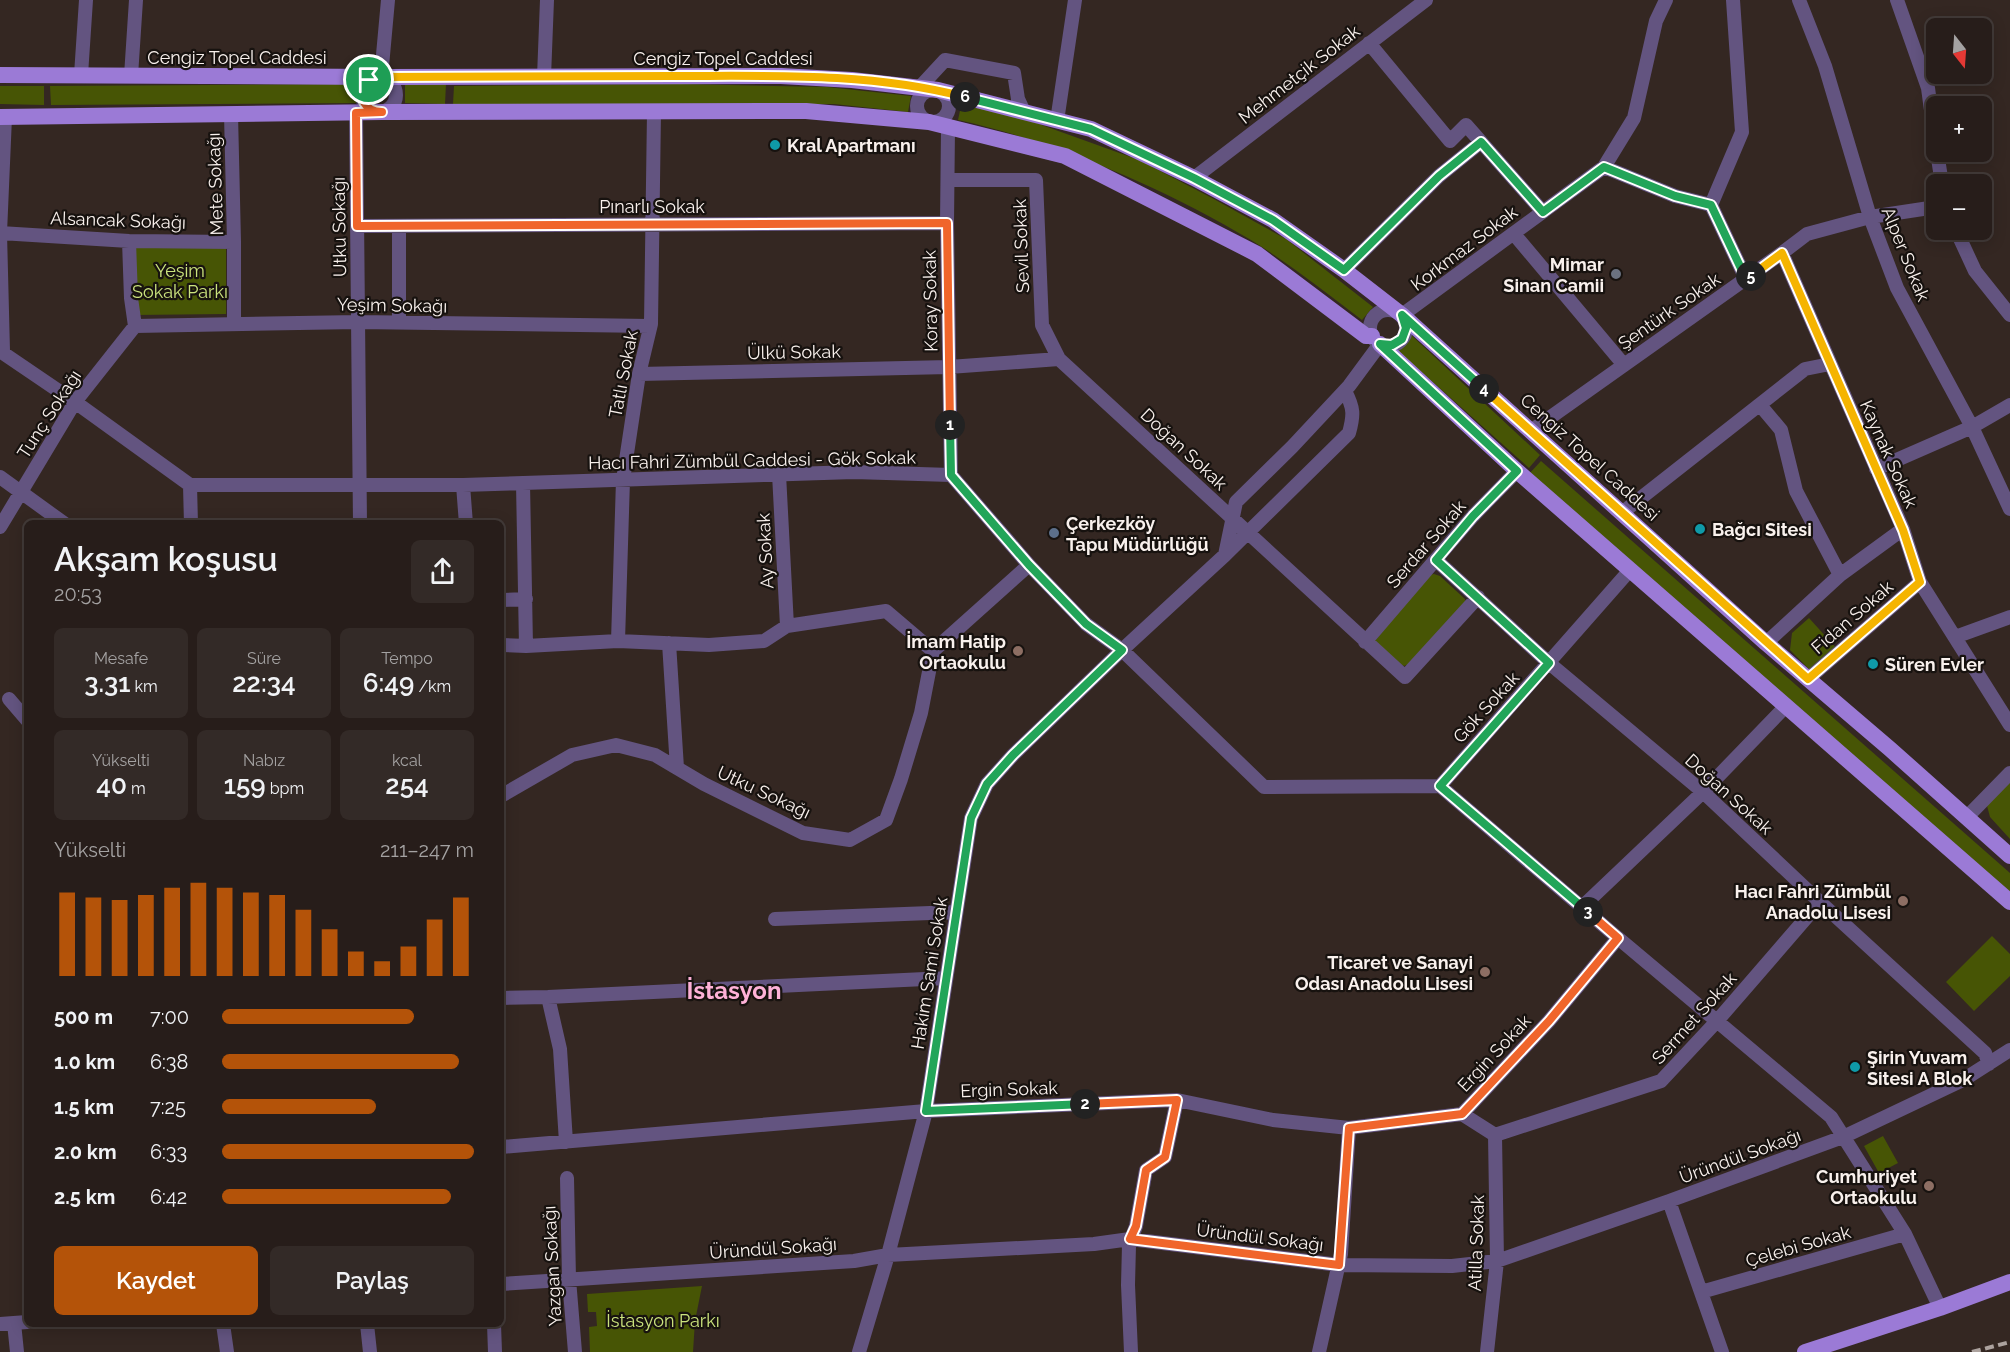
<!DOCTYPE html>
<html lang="tr">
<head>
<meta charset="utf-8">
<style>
	:root { --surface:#271d1a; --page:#332a27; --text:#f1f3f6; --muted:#a4a2a2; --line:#433b39; --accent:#b45309 }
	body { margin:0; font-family:Raleway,sans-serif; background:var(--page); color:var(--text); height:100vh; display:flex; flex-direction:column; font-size:22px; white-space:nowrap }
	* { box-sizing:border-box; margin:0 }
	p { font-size:20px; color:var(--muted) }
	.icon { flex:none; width:33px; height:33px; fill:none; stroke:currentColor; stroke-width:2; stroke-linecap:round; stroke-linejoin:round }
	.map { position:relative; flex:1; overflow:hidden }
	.sheet { position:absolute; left:24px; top:520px; width:480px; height:807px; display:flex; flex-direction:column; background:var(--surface); border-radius:9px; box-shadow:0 3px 15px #0003,0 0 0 2px var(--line) }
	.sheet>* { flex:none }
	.needle { width:39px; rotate:163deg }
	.controls { position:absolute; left:1926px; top:18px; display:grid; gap:12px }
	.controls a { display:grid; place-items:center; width:66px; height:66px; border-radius:9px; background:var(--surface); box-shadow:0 3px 15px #0003,0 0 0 2px var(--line); font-size:30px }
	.pin { position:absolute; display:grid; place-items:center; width:51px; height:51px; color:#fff; margin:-26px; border:3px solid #fff; border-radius:50%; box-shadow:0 2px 6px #0007 }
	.km { position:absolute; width:30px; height:30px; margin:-15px; border-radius:50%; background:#222; color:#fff; font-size:16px; line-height:30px; text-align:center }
	.round { display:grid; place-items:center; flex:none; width:63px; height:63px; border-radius:9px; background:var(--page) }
	.overview { display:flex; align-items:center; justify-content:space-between; height:102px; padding:0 30px }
	h1 { font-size:33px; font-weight:600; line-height:45px }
	.stats { display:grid; grid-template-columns:repeat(3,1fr); gap:9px; height:102px; padding:6px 30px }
	.stats div { display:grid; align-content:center; border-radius:9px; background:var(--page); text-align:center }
	.stats b { font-size:26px; font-weight:600 }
	.stats small { font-size:16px; font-weight:400 }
	.stats p { font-size:16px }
	.chart { height:168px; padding:12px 30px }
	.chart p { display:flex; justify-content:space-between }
	.chart svg { width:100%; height:108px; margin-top:6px; stroke:var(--accent); stroke-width:6 }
	.cta { display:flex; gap:12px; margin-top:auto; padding:12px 30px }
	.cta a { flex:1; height:69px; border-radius:9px; background:var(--accent); color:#fff; font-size:24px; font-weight:600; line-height:69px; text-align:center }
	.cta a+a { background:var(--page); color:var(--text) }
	ul { padding:0 30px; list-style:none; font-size:20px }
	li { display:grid; grid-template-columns:96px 72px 1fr; align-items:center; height:45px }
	li i { height:15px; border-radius:8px; background:var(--accent) }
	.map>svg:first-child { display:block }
</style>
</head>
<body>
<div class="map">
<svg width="2010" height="1352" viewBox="0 0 2010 1352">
	<rect width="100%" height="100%" fill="#342722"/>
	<!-- green -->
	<path fill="#475505" d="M 405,83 L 446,84 L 445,104 L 405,103 Z
		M 357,84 L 357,103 L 51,105 L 50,86 Z
		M 680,84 L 827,87 L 911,96 L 908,112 L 834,104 L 453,104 L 454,86 Z
		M 0,86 L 44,86 L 44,105 L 0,104 Z
		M 962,101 L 992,107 L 1139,160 L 1212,198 L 1286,239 L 1373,307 L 1362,320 C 1326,293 1290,264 1251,240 C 1166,189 1055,141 958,120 Z
		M 226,246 L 226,314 L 134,315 L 133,247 Z
		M 1410,334 L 1540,455 L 1529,468 L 1397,350 Z
		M 1541,461 L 2010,873 L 2010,898 L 1528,475 Z
		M 1434,574 L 1440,576 L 1465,599 L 1465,603 L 1411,663 L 1404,666 L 1400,664 L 1374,642 L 1429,575 Z
		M 1809,618 L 1838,650 L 1813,673 L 1790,650 L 1792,633 Z
		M 2010,779 L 2010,839 L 1990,817 L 1986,802 Z
		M 1992,936 L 2010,954 L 2010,976 L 1974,1011 L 1946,982 Z
		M 1883,1136 L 1898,1163 L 1879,1173 L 1864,1146 Z
		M 702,1286 L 695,1321 L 693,1352 L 590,1352 L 589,1327 L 597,1326 L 596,1312 L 588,1312 L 587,1294 Z"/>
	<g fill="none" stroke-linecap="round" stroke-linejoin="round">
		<!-- minor -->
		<path stroke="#635480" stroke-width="14" d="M 1733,0 L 1742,132 L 1711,205 L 1746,279
			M 1799,0 L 1825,66 L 1870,217 L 1897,288 L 1972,427 L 2010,509
			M 1897,0 L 1928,88 L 1936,147
			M 1369,43 L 1450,141 L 1466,125 L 1543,212
			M 81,75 L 86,0
			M 131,76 L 136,0
			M 381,77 L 388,0
			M 544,77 L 547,0
			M362 95a17 17 0 1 1 34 0a17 17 0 1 1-34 0Z
			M 920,87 L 945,60 L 1014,73 L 1018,99 L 1024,112
			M917 106a16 16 0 1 1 32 0a16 16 0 1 1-32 0Z
			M 356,113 L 360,524
			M 231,114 L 234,242 L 234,324
			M 1057,121 L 1075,0
			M 948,128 L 947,223 L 951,475
			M 1937,152 L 1942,184
			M 1604,167 L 1675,196 L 1711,205
			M 1194,178 L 1426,0
			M 948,180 L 1036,180 L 1042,325 L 1059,359
			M 357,226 L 947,223
			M 399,226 L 399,323
			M 1956,230 L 1975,271 L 2010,315
			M 0,233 L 129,241 L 234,242
			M 1514,234 L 1624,365
			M 129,241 L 131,298 L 135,326
			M 1782,253 L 1903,529 L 1920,582 L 2010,725
			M 1344,270 L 1439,176 L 1481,142
			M1370 328a18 18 0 1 1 36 0a18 18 0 1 1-36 0Z
			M 1402,315 L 1604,167 L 1634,118 L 1656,21 L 1666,0
			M 135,326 L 358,322 L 650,326
			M 0,351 L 75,402 L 190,485 L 463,485 L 854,472 L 951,475 L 1029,565 L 1086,624 L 1122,650 L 1264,787 L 1440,786 L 1618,938 L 1831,1117 L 1905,1234 L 1940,1308
			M 3,351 L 0,233 L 5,117
			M 639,374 L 949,367 L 1059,359 L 1405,677 L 1478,597
			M 1760,405 L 1781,430 L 1796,491 L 1840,575
			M 1531,431 L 1782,253 L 1807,234 L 1870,217 L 1936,207
			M 1876,469 L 1972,427 L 2010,405
			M 779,474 L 787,626
			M 0,477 L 65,524
			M 523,483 L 526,646
			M 190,485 L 191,524
			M 463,485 L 466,524
			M 1623,512 L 1805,369 L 1830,364
			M 0,527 L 75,402 L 135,326
			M 1225,555 L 1349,433 C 1354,415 1354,408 1345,391
			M 1436,560 L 1549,663 L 1703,792 L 1820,902 L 1985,1053 L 1989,1064
			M 501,600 L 526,599
			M 1955,637 L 2010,617
			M 618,641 L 623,480 L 639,374 L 651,324 L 654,112
			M 1365,642 L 1473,516 L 1517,471
			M 669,643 L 677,768
			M 1766,643 L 1840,575 L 1903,529
			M 501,645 L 526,646 L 618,641 L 709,645 L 764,641 L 787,626 L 886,611 L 933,651
			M 933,651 L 1029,565
			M 1808,679 L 1920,582
			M 9,699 L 27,720
			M 1440,786 L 1630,570
			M 501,796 L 572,755 L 616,745 L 655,755 L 704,784 L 803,833 L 850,840 L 886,820 L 901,779 L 921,713 L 933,651
			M 1967,817 L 2010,773
			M 1582,907 L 1703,792 L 1786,706
			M 775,919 L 956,912
			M 548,997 L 560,1049 L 566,1142
			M 501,998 L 548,997 L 946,978
			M 1462,1114 L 1495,1135
			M 1495,1135 L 1661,1081 L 1717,1021 L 1820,902
			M 501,1147 L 926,1111 L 1177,1100 L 1273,1120 L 1349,1128 L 1462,1114 L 1549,1021 L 1618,938
			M 567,1178 L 569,1279 L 575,1352
			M 1669,1201 L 1722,1352
			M 501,1284 L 854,1261 L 888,1255 L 1094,1244 L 1130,1239 L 1339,1265 L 1452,1266 L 1497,1261 L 1669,1201 L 1843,1137 L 1963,1080 L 2010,1050
			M 1701,1292 L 1905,1234
			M 14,1323 L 17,1352
			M 0,1324 L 27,1322
			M 223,1324 L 227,1352
			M 367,1324 L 370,1352
			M 494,1324 L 495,1352
			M 859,1352 L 888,1255 L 926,1111 L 971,818 L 987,784 L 1013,755 L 1122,650 L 1225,555 L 1236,502 L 1292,447 L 1349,386 L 1380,344
			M 1131,1352 L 1128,1285 L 1129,1245 L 1136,1226 L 1146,1170 L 1165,1157 L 1177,1100
			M 1319,1352 L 1341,1254 L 1349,1128
			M 1487,1352 L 1497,1261 L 1495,1135"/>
		<!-- major -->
		<path stroke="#9b7ad6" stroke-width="16" d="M 0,75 L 381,77 L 781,76 L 852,80 L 938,90 L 1091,129 L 1194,178 L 1273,220 L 1344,270 L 1402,315 L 1766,643 L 1890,749 L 2010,856
			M 0,117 L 382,112 L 806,111 L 929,122 L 1065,156 L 1257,254 L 1366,336 L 1372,336
			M 1380,344 L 1517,471 L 2010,902
			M 1805,1352 L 1940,1308 L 2010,1282"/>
		<!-- rail -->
		<path stroke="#aca29e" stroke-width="4" stroke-dasharray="9 4.5" stroke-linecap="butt" d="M 1972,1352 L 2010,1342"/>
	</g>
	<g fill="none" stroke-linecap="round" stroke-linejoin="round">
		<!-- split-1 casing -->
		<g stroke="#fff" stroke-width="12">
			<path id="split-1" d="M 369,80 C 356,93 363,112 382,112 L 356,113 L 357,226 L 947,223 L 950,425"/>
		</g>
		<!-- split-2 casing -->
		<g stroke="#fff" stroke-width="12">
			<path id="split-2" d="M 950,425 L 951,475 L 1029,565 L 1086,624 L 1122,650 L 1013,755 L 987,784 L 971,818 L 926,1111 L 1085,1104"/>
		</g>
		<!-- split-3 casing -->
		<g stroke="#fff" stroke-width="12">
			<path id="split-3" d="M 1085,1104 L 1177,1100 L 1165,1157 L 1146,1170 L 1136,1226 L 1130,1239 L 1339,1265 L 1349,1128 L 1462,1114 L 1549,1021 L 1618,938 L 1588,912"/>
		</g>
		<!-- split-4 casing -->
		<g stroke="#fff" stroke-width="12">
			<path id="split-4" d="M 1484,389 L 1402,315 L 1406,328 L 1402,339 L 1392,345 L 1380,344 L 1517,471 L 1473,516 L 1436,560 L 1549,663 L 1440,786 L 1588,912"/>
		</g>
		<!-- split-5 casing -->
		<g stroke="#fff" stroke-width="12">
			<path id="split-5" d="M 1484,389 L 1808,679 L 1920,582 L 1903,530 L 1782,253 L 1751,276"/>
		</g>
		<!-- split-6 casing -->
		<g stroke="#fff" stroke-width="12">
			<path id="split-6" d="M 965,97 L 1091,129 L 1194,178 L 1273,220 L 1344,270 L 1439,176 L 1481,142 L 1543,212 L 1604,167 L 1675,196 L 1711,205 L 1746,279 L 1751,276"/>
		</g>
		<!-- split-7 casing -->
		<g stroke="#fff" stroke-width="12">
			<path id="split-7" d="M 369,80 L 381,77 C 478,77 575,77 672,76 C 769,76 870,72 965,97"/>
		</g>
		<!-- split-1 -->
		<use href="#split-1" stroke="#f0652b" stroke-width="8"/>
		<!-- split-2 -->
		<use href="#split-2" stroke="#22a559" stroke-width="8"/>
		<!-- split-3 -->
		<use href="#split-3" stroke="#f0652b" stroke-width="8"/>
		<!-- split-4 -->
		<use href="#split-4" stroke="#22a559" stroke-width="8"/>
		<!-- split-5 -->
		<use href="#split-5" stroke="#f5b400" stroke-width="8"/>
		<!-- split-6 -->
		<use href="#split-6" stroke="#22a559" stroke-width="8"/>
		<!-- split-7 -->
		<use href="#split-7" stroke="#f5b400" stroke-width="8"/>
	</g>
	<!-- markers -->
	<g fill="#0f9aa8" stroke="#17120f" stroke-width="2">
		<circle cx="775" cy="145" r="6"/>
		<circle cx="1700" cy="529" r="6"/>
		<circle cx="1873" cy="664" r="6"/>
		<circle cx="1855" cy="1067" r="6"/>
	</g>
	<circle fill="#6b7280" stroke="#17120f" stroke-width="2" cx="1616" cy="274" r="6"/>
	<circle fill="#5c6f8a" stroke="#17120f" stroke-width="2" cx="1054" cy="533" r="6"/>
	<g fill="#8d6e63" stroke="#17120f" stroke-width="2">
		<circle cx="1018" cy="651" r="6"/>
		<circle cx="1903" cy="901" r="6"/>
		<circle cx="1485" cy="972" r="6"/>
		<circle cx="1929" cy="1186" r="6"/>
	</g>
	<g text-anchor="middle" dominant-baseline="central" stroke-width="4.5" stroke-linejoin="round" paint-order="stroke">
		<!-- street labels -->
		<g font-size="18" fill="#f9f1ed" stroke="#17120f">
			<text x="237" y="57">Cengiz Topel Caddesi</text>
			<text x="723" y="58">Cengiz Topel Caddesi</text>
			<text transform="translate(1299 74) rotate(-38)">Mehmetçik Sokak</text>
			<text transform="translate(215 184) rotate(-92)">Mete Sokağı</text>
			<text x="652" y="206">Pınarlı Sokak</text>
			<text transform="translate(118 220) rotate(2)">Alsancak Sokağı</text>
			<text transform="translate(339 227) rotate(-91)">Utku Sokağı</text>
			<text transform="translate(1021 246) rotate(-92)">Sevil Sokak</text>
			<text transform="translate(1464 248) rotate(-37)">Korkmaz Sokak</text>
			<text transform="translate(1906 254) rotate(68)">Alper Sokak</text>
			<text transform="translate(930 301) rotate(-91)">Koray Sokak</text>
			<text transform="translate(392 305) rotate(1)">Yeşim Sokağı</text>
			<text transform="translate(1669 311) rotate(-35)">Şentürk Sokak</text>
			<text transform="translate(794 352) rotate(-1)">Ülkü Sokak</text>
			<text transform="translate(623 374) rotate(-79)">Tatlı Sokak</text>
			<text transform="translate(49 414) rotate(-57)">Tunç Sokağı</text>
			<text transform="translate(1184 449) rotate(43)">Doğan Sokak</text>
			<text transform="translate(1889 454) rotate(66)">Kaynak Sokak</text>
			<text transform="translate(1590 457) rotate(42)">Cengiz Topel Caddesi</text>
			<text transform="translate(752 460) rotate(-1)">Hacı Fahri Zümbül Caddesi - Gök Sokak</text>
			<text transform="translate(1426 544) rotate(-49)">Serdar Sokak</text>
			<text transform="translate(765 551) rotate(-93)">Ay Sokak</text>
			<text transform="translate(1852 617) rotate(-41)">Fidan Sokak</text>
			<text transform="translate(1486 707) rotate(-48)">Gök Sokak</text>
			<text transform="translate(764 792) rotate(25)">Utku Sokağı</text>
			<text transform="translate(1729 794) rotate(42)">Doğan Sokak</text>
			<text transform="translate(929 973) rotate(-81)">Hakim Sami Sokak</text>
			<text transform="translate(1694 1018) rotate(-48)">Sermet Sokak</text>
			<text transform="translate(1494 1053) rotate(-47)">Ergin Sokak</text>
			<text transform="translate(1009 1089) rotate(-2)">Ergin Sokak</text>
			<text transform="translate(1740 1156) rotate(-20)">Üründül Sokağı</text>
			<text transform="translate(1260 1237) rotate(7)">Üründül Sokağı</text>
			<text transform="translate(1476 1243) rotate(-88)">Atilla Sokak</text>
			<text transform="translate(1798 1246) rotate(-16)">Çelebi Sokak</text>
			<text transform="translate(773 1248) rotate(-4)">Üründül Sokağı</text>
			<text transform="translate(552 1266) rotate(-93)">Yazgan Sokağı</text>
		</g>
		<!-- poi labels -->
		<g font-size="18" font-weight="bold" fill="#f9f1ed" stroke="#17120f" text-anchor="start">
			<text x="787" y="145">Kral Apartmanı</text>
			<text x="1604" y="264" text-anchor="end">Mimar<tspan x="1604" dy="21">Sinan Camii</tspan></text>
			<text x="1066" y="523">Çerkezköy<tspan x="1066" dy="21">Tapu Müdürlüğü</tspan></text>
			<text x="1712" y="529">Bağcı Sitesi</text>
			<text x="1006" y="641" text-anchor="end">İmam Hatip<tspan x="1006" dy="21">Ortaokulu</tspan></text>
			<text x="1885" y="664">Süren Evler</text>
			<text x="1891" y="891" text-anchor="end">Hacı Fahri Zümbül<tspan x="1891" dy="21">Anadolu Lisesi</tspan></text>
			<text x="1473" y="962" text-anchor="end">Ticaret ve Sanayi<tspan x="1473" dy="21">Odası Anadolu Lisesi</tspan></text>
			<text x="1867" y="1057">Şirin Yuvam<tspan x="1867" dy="21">Sitesi A Blok</tspan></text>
			<text x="1917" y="1176" text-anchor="end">Cumhuriyet<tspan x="1917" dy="21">Ortaokulu</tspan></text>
		</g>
		<!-- park labels -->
		<g font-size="18" fill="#cbe37d" stroke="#17120f">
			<text x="180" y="270">Yeşim<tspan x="180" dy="21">Sokak Parkı</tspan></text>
			<text x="663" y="1320">İstasyon Parkı</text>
		</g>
		<!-- district labels -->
		<g font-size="24" font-weight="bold" fill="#feb1d7" stroke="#17120f">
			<text x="734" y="990">İstasyon</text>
		</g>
	</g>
</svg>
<div class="controls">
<a><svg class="needle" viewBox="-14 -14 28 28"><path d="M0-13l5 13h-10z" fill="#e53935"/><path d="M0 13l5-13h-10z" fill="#a4a2a2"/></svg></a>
<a>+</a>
<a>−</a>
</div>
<div class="pin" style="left:369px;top:80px;background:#1e9e55"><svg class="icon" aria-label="arrive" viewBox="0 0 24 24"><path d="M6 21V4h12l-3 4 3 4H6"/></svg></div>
<b class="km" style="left:950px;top:425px">1</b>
<b class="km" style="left:1085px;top:1104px">2</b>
<b class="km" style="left:1588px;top:912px">3</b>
<b class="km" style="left:1484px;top:389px">4</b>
<b class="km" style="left:1751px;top:276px">5</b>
<b class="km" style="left:965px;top:97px">6</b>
<section class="sheet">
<div class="overview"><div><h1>Akşam koşusu</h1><p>20:53</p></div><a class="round"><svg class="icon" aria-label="share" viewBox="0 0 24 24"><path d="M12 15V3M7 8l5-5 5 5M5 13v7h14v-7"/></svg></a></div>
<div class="stats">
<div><p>Mesafe</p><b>3.31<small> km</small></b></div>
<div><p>Süre</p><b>22:34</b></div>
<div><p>Tempo</p><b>6:49<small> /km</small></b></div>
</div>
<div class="stats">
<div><p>Yükselti</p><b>40<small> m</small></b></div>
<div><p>Nabız</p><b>159<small> bpm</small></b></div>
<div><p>kcal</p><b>254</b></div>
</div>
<div class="chart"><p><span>Yükselti</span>211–247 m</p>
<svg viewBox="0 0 160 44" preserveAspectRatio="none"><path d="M5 44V10M15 44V12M25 44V13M35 44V11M45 44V8M55 44V6M65 44V8M75 44V10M85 44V11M95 44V17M105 44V25M115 44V34M125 44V38M135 44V32M145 44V21M155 44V12"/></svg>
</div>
<ul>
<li><b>500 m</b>7:00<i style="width:76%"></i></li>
<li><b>1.0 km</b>6:38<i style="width:94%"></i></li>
<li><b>1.5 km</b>7:25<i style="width:61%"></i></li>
<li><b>2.0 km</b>6:33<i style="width:100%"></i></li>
<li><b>2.5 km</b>6:42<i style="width:91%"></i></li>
</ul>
<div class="cta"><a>Kaydet</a><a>Paylaş</a></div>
</section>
</div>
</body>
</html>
